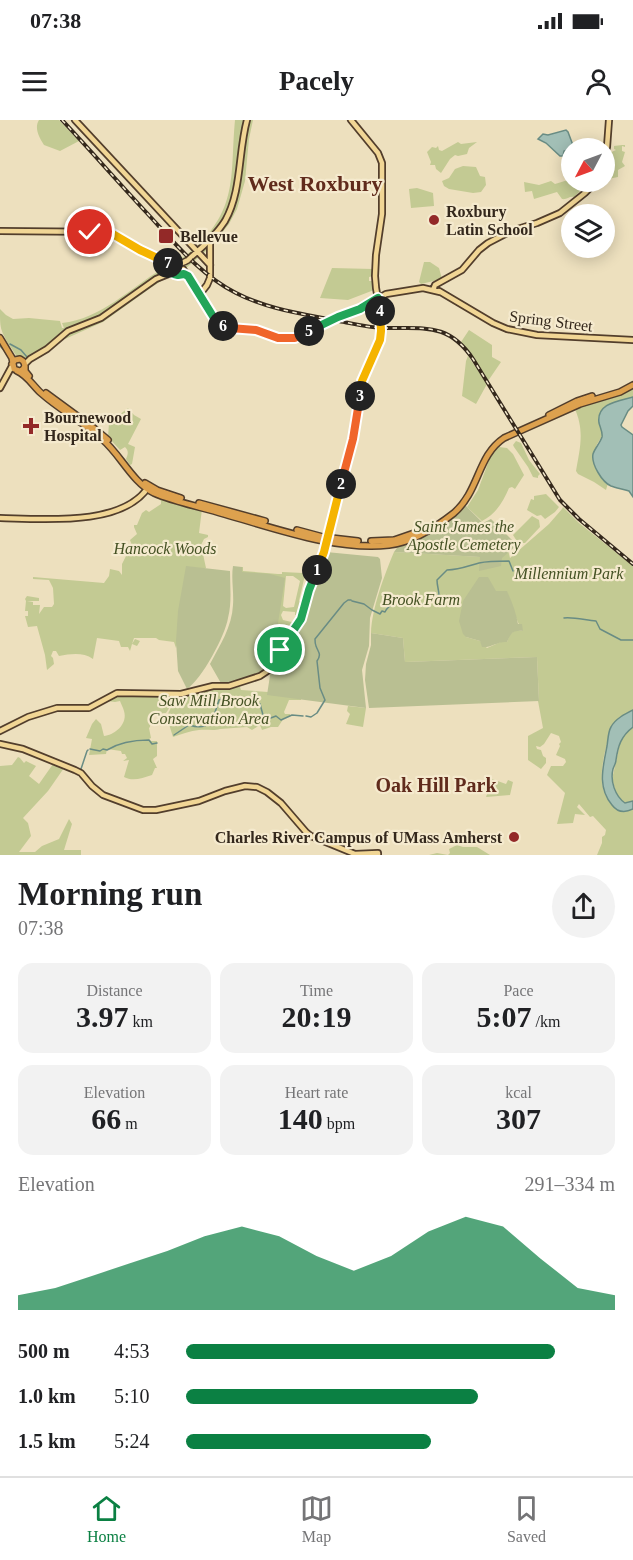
<!DOCTYPE html>
<html lang="en">
<head>
<meta charset="utf-8">
<style>
	:root { --surface:#fff; --page:#f2f2f2; --text:#202124; --muted:#757577; --line:#e0e0e0; --accent:#0b8043 }
	body { margin:0; font-family:Georgia,serif; background:var(--page); color:var(--text); height:100vh; display:flex; flex-direction:column; font-size:22px; white-space:nowrap }
	* { box-sizing:border-box; margin:0 }
	p { font-size:20px; color:var(--muted) }
	.icon { flex:none; width:33px; height:33px; fill:none; stroke:currentColor; stroke-width:2; stroke-linecap:round; stroke-linejoin:round }
	.map { position:relative; height:735px; overflow:hidden }
	.details { display:flex; flex-direction:column; background:var(--surface); flex:1 }
	.details>* { flex:none }
	.needle { width:39px; rotate:229deg }
	.buttons { position:absolute; left:561px; top:18px; display:grid; gap:12px }
	.buttons a { display:grid; place-items:center; width:54px; height:54px; border-radius:50%; background:var(--surface); box-shadow:0 3px 15px #0003; font-size:30px }
	.pin { position:absolute; display:grid; place-items:center; width:51px; height:51px; color:#fff; margin:-26px; border:3px solid #fff; border-radius:50%; box-shadow:0 2px 6px #0007 }
	.km { position:absolute; width:30px; height:30px; margin:-15px; border-radius:50%; background:#222; color:#fff; font-size:16px; line-height:30px; text-align:center }
	.round { display:grid; place-items:center; flex:none; width:63px; height:63px; border-radius:32px; background:var(--page) }
	.head { display:flex; align-items:center; justify-content:space-between; height:102px; padding:0 18px }
	h1 { font-size:33px; font-weight:700; line-height:45px }
	.figures { display:grid; grid-template-columns:repeat(3,1fr); gap:9px; height:102px; padding:6px 18px }
	.figures div { display:grid; align-content:center; border-radius:15px; background:var(--page); text-align:center }
	.figures b { font-size:30px; font-weight:700 }
	.figures small { font-size:16px; font-weight:400 }
	.figures p { font-size:16px }
	.chart { height:168px; padding:12px 18px }
	.chart p { display:flex; justify-content:space-between }
	.chart svg { width:100%; height:108px; margin-top:6px; fill:var(--accent); opacity:.7 }
	ul { padding:0 18px; list-style:none; font-size:20px }
	li { display:grid; grid-template-columns:96px 72px 1fr; align-items:center; height:45px }
	li i { height:15px; border-radius:8px; background:var(--accent) }
	.status { display:flex; justify-content:space-between; align-items:center; height:42px; padding:0 30px; background:var(--surface); direction:ltr }
	.status svg { height:16px; fill:currentColor }
	header { display:flex; justify-content:space-between; align-items:center; height:78px; padding:0 18px; background:var(--surface); font-size:27px; font-weight:700 }
	.dock { display:flex; justify-content:space-around; align-items:center; height:84px; border-top:2px solid var(--line); background:var(--surface); font-size:16px; color:var(--muted) }
	.dock a { display:grid; justify-items:center; gap:3px }
	.dock .on { color:var(--accent) }
	.map>svg:first-child { display:block }
</style>
</head>
<body>
<div class="status"><b>07:38</b><svg viewBox="0 0 49 12"><path d="M0 12V9h3v3zM5 12V6h3v6zM10 12V3h3v9zM15 12V0h3v12zM26 1h20v11H26zM47 4h2v5h-2z"/></svg></div>
<header><svg class="icon" aria-label="menu" viewBox="0 0 24 24"><path d="M4 6h16M4 12h16M4 18h16"/></svg>Pacely<svg class="icon" aria-label="person" viewBox="0 0 24 24"><circle cx="12" cy="8" r="4"/><path d="M4 21q1-7 8-7t8 7"/></svg></header>
<div class="map">
<svg width="633" height="735" viewBox="0 0 633 735">
	<rect width="100%" height="100%" fill="#ede0be"/>
	<!-- green -->
	<path fill="#c3ca93" fill-rule="evenodd" d="M 39,0 L 59,0 L 79,21 L 60,31 L 44,25 C 39,17 34,8 39,0 Z
		M 235,0 L 253,0 L 249,19 L 245,61 L 237,89 L 229,104 L 217,119 L 206,131 L 185,149 L 187,154 C 182,158 176,158 169,156 L 152,167 L 103,202 L 65,219 L 62,213 C 54,221 30,244 18,237 C 14,234 12,228 9,225 C 0,209 0,208 0,189 L 6,195 L 13,199 L 29,198 L 60,201 L 62,208 L 64,208 L 62,203 C 101,199 130,168 162,149 L 167,142 C 178,143 186,135 195,128 C 239,87 230,53 235,0 Z
		M 458,22 L 461,24 L 477,22 L 469,28 L 467,34 L 458,36 L 455,35 L 450,39 L 441,53 L 436,49 L 435,45 L 430,45 L 431,42 L 427,32 L 432,27 L 436,28 L 438,26 L 439,30 L 442,31 Z
		M 622,25 L 625,25 L 625,27 L 622,26 L 622,31 L 625,32 L 622,42 L 625,46 L 618,50 L 618,57 L 608,59 L 607,55 L 604,55 L 605,52 L 610,44 L 610,39 L 606,37 L 607,34 L 616,30 L 614,29 L 614,26 Z
		M 463,46 L 476,47 L 480,56 L 485,57 L 486,65 L 481,72 L 473,73 L 449,69 L 444,66 L 442,61 L 449,58 L 455,49 Z
		M 568,60 L 574,68 L 579,68 L 580,71 L 574,77 C 569,76 567,80 562,79 L 557,72 L 534,79 L 532,71 L 525,72 L 524,62 L 539,65 L 551,61 L 555,64 Z
		M 417,68 L 433,73 L 434,86 L 411,88 L 409,69 Z
		M 424,142 L 430,142 L 439,148 L 442,159 L 421,164 L 419,162 Z
		M 332,148 L 373,149 L 373,156 L 369,157 L 369,161 L 374,161 L 374,170 L 348,180 L 320,178 Z
		M 469,210 L 492,225 L 492,237 L 501,242 L 488,261 L 461,222 Z
		M 468,236 L 487,264 L 476,284 L 462,276 L 466,241 Z
		M 633,268 L 633,277 L 609,285 L 602,316 L 596,326 L 608,363 L 606,370 L 594,362 L 578,354 L 576,351 C 580,328 585,310 574,287 Z
		M 128,288 L 134,295 L 141,299 L 128,324 L 135,327 L 132,344 L 130,345 L 126,339 C 128,334 129,331 125,327 L 120,330 L 108,317 L 109,303 Z
		M 516,321 L 521,323 L 529,340 L 540,354 L 538,356 L 538,358 L 533,357 L 528,347 L 514,327 L 513,325 Z
		M 499,327 L 507,328 L 513,334 L 524,355 L 515,369 L 512,367 L 509,368 C 503,382 496,394 482,401 L 467,387 L 478,370 L 491,335 Z
		M 150,373 L 202,389 L 199,413 L 208,415 L 208,417 L 204,419 L 201,425 L 206,448 L 202,450 L 176,528 L 174,522 L 159,520 L 156,518 L 134,518 L 132,524 L 135,519 L 140,521 L 137,526 L 132,524 L 130,531 L 128,527 L 121,527 L 119,521 L 97,518 L 93,539 C 83,532 71,534 59,536 L 56,531 L 53,531 L 51,536 L 53,538 L 54,544 L 47,550 L 45,535 L 37,506 L 28,507 L 25,496 L 28,496 L 28,491 L 25,491 L 26,481 L 25,479 L 27,476 L 39,478 L 39,481 L 27,481 L 33,482 L 33,485 L 40,485 L 39,494 L 44,487 L 52,487 L 54,484 L 53,468 L 49,460 L 33,459 L 33,457 L 104,463 L 109,456 L 110,449 L 119,451 L 122,455 L 122,444 L 127,434 L 129,434 L 133,428 L 130,420 L 137,414 L 134,407 L 134,405 L 137,405 L 142,393 L 146,390 L 149,392 L 161,384 L 161,381 C 158,377 152,377 150,373 Z
		M 546,374 L 559,387 L 555,392 L 545,399 L 541,395 L 537,396 L 527,390 L 531,379 L 534,380 L 534,376 Z
		M 563,387 L 579,403 L 633,446 L 633,590 L 618,599 L 612,605 C 607,624 594,662 608,679 C 612,684 618,688 623,692 L 633,689 L 633,735 L 597,735 L 602,723 L 602,717 L 605,715 L 606,710 L 593,696 L 590,697 L 579,684 L 577,687 L 585,695 L 575,694 L 573,703 L 557,704 L 565,673 L 547,655 L 551,646 L 563,646 L 566,642 L 565,639 L 556,635 L 560,626 L 559,624 L 561,622 L 559,616 L 551,613 L 544,624 L 540,627 L 536,626 L 537,629 L 541,630 L 543,636 L 546,638 L 546,643 L 541,649 L 528,640 L 528,616 L 543,608 L 538,581 L 539,581 L 537,537 L 405,542 L 403,518 L 371,513 C 372,488 384,456 394,432 L 481,437 L 508,430 L 510,438 L 549,404 L 562,389 ZM 506,471 C 513,483 514,499 523,511 L 516,510 L 510,514 L 507,522 L 503,521 L 487,528 L 480,521 L 466,517 Z
		M 532,396 L 539,400 L 540,407 L 525,423 L 518,423 L 513,415 Z
		M 238,447 L 243,447 L 243,451 L 278,454 L 282,454 L 282,452 L 303,453 L 305,455 L 299,481 L 303,483 L 302,489 L 299,488 L 298,495 L 295,495 L 295,492 L 283,491 L 281,495 L 283,500 L 296,503 L 293,509 L 293,507 L 282,504 L 277,507 L 277,513 L 289,510 L 290,513 L 281,525 L 276,524 L 274,531 L 277,533 L 271,540 ZM 286,456 L 293,456 L 300,461 L 294,487 L 286,488 L 283,486 Z
		M 240,567 L 241,570 L 268,572 L 301,578 L 301,580 L 289,580 L 284,592 L 285,594 L 290,594 L 290,596 L 284,598 L 278,607 L 271,607 L 262,610 L 260,605 L 252,610 L 247,607 L 220,609 C 214,611 206,609 199,610 C 190,611 182,614 173,617 L 167,598 C 175,565 213,568 240,567 Z
		M 126,575 L 177,576 L 166,593 L 151,594 L 150,607 L 149,608 L 151,618 L 149,619 L 151,621 L 157,621 L 157,636 L 153,639 L 157,648 L 155,648 L 152,655 C 142,658 133,662 124,657 L 129,640 L 123,641 L 127,638 L 125,634 L 122,634 L 121,631 L 107,629 L 106,634 L 89,635 L 92,619 L 86,618 L 92,604 L 96,599 L 101,604 L 104,616 C 115,615 128,604 124,591 C 123,587 121,584 120,581 L 115,582 L 107,581 L 111,577 Z
		M 348,586 L 366,588 L 363,607 L 346,604 L 350,594 L 347,591 Z
		M 633,607 L 633,681 L 628,683 L 622,681 L 617,676 L 613,662 L 613,655 L 621,619 L 626,613 Z
		M 18,637 L 20,638 L 24,643 L 26,641 L 36,646 L 29,656 L 39,664 L 53,644 L 64,648 L 48,671 L 23,698 L 28,703 L 31,716 L 19,732 L 35,732 L 42,726 L 59,719 L 69,699 L 72,704 L 64,730 L 81,730 L 81,735 L 0,735 L 0,646 L 12,645 Z
		M 492,659 L 506,664 L 508,660 L 513,662 L 510,675 L 486,677 Z
		M 457,725 L 463,727 L 477,727 L 490,735 L 429,735 L 437,733 L 448,735 L 450,733 L 449,729 Z"/>
	<!-- cemetery -->
	<path fill="#b9bf92" d="M 465,385 L 483,403 L 491,399 L 517,425 L 502,438 L 501,446 L 479,451 L 480,437 L 394,432 L 399,425 L 411,421 Z
		M 326,432 L 378,437 L 380,439 L 382,458 L 370,498 L 369,526 L 362,550 L 366,588 L 267,575 L 271,549 L 284,526 L 299,505 L 310,469 Z
		M 186,446 L 230,451 C 230,467 232,482 228,498 C 225,516 202,559 187,569 L 178,551 L 176,521 L 178,491 Z
		M 233,446 L 242,447 L 242,452 L 270,454 L 285,458 L 272,542 L 266,551 L 232,565 L 222,565 L 210,544 C 220,525 232,507 233,485 C 234,472 231,459 233,446 Z
		M 479,457 L 488,457 L 496,471 L 507,471 C 512,482 516,492 518,504 L 522,504 L 523,511 C 513,510 511,513 507,522 C 498,521 491,528 482,527 L 480,521 L 466,517 L 463,514 L 459,501 L 463,481 Z
		M 371,513 L 403,518 L 405,542 L 537,537 L 539,581 L 369,588 L 365,560 L 366,544 L 371,525 Z"/>
	<!-- water -->
	<path fill="#a2bfb6" stroke="#698c84" stroke-width="1.5" d="M 566,10 L 568,12 L 574,28 L 564,31 L 563,36 L 560,36 L 546,23 L 538,19 L 543,14 L 548,15 Z
		M 633,277 L 633,286 L 628,291 L 621,305 L 622,307 L 633,315 L 633,377 L 629,371 C 623,369 616,368 611,366 C 602,362 591,344 593,334 C 595,328 600,323 602,317 C 603,313 600,307 599,303 C 596,283 619,281 633,277 Z
		M 633,590 L 633,607 C 621,616 618,626 616,640 C 616,643 614,646 613,649 C 610,661 615,676 625,683 L 633,681 L 633,689 C 625,693 618,693 612,685 C 597,667 603,647 607,626 C 608,620 608,612 611,607 C 615,599 625,594 633,590 Z"/>
	<g fill="none" stroke-linecap="round" stroke-linejoin="round">
		<!-- stream -->
		<path stroke="#698c84" stroke-width="1.5" d="M 10,224 L 21,230 L 27,237
			M 0,226 L 3,229
			M 352,481 L 364,484 L 372,490 L 380,494 L 382,491 L 385,492 C 390,482 398,483 408,483 L 412,486 C 418,483 421,485 427,483 C 431,482 435,478 439,476 C 439,470 437,466 437,460 L 447,450 C 459,450 468,446 479,443 C 488,441 499,441 509,441 L 513,451
			M 564,498 C 574,497 585,500 596,501 L 600,509 L 621,520 L 633,520
			M 306,596 L 311,597 L 317,593 L 325,580 L 320,568 L 317,541 C 322,534 318,532 316,526 C 315,524 315,522 315,519 L 344,483 L 348,480 L 351,480
			M 174,615 L 189,605 C 211,612 213,599 219,580 L 228,577 L 247,585 L 256,582 L 260,584 L 263,595 L 268,599 L 276,596 L 281,600 L 292,595 L 303,596
			M 90,629 L 100,631 L 103,629 L 107,630 C 120,622 134,620 149,620 L 152,624 L 157,623
			M 81,649 L 87,631 L 88,630"/>
		<!-- major casing -->
		<g stroke="#523e2c" stroke-width="8">
			<path id="major" d="M 75,0 L 210,145
				M 604,35 L 607,27 L 609,0
				M 0,111 L 108,112 C 132,119 163,156 188,140
				M 190,138 C 203,127 216,115 225,101 C 242,71 238,33 247,0
				M 183,149 L 214,198 L 222,206 L 229,208 L 256,210 L 276,218 L 295,217 L 302,215 L 339,197 L 360,189 L 386,174 L 423,168 L 440,172
				M 210,156 L 210,119
				M 433,170 L 435,165 L 462,150 L 479,130 L 488,123 L 511,111 L 537,103 L 560,93 L 585,73 L 590,68 L 592,62
				M 439,171 L 493,203 L 507,209 L 537,215 L 633,220
				M 200,174 L 207,165 L 210,158
				M 25,244 L 30,239 L 47,229 L 68,211 L 101,198 L 156,159 L 171,153 L 177,155 L 183,154 L 187,155
				M 0,268 L 12,246
				M 0,398 C 42,399 124,407 149,366
				M 0,611 L 28,597 L 57,588 L 89,588 L 117,573 L 181,574 L 213,566 L 229,566 L 260,556 L 269,550 L 283,525 L 299,502 L 303,494 L 309,469 L 324,432 L 331,400 L 352,324 L 362,261 L 378,224 L 381,211 L 380,191 L 376,168 L 375,156 L 376,135 L 382,94 L 382,43 L 378,33 L 351,0
				M 0,624 L 23,629 L 75,650 L 81,653 L 92,666 L 103,675 L 143,690 L 156,690 L 199,681 L 225,671 L 245,666 L 257,667 L 267,672 L 281,683 L 306,712 L 311,716 L 355,734 L 378,733 L 378,735"/>
		</g>
		<!-- highway casing -->
		<g stroke="#523e2c" stroke-width="8">
			<path id="highway" d="M 0,218 L 12,238 L 14,249 L 20,251 C 25,249 26,245 23,241 L 20,239 L 15,240 L 12,244
				M 25,246 L 25,251 L 29,256
				M 17,251 C 27,255 34,267 41,273 C 60,290 83,302 102,319 C 121,335 131,361 154,373 C 175,382 201,387 224,394 C 274,408 336,431 389,425 C 413,422 435,408 454,393 C 480,370 477,336 504,318 L 580,284 L 620,272 L 633,265
				M 46,273 L 95,309 L 108,320
				M 549,295 L 577,281 L 592,276
				M 145,363 L 157,370 L 181,378
				M 199,383 L 265,401
				M 297,410 L 323,417 L 358,421
				M 371,421 L 394,420 L 423,410"/>
		</g>
		<!-- major -->
		<use href="#major" stroke="#f1d695" stroke-width="4.5"/>
		<!-- highway -->
		<use href="#highway" stroke="#dda14e" stroke-width="5"/>
		<!-- rail casing -->
		<g stroke="#34281c" stroke-width="4">
			<path id="rail" d="M 62,0 C 90,30 117,61 145,91 C 173,121 199,154 236,173 C 265,188 297,193 328,199
				M 339,201 C 355,204 370,208 386,208 C 424,209 448,202 473,239 L 560,380 L 579,399 L 633,444"/>
		</g>
		<!-- rail -->
		<use href="#rail" stroke="#f5eace" stroke-width="1.5" stroke-dasharray="4.5" stroke-linecap="butt"/>
		<!-- major-bridge casing -->
		<g stroke="#523e2c" stroke-width="8" stroke-linecap="butt">
			<path id="major-bridge" d="M 188,140 L 190,138
				M 210,158 L 210,156"/>
		</g>
		<!-- major-bridge -->
		<use href="#major-bridge" stroke="#f1d695" stroke-width="4.5"/>
	</g>
	<g fill="none" stroke-linecap="round" stroke-linejoin="round">
		<!-- split-1 casing -->
		<g stroke="#fff" stroke-width="12">
			<path id="split-1" d="M 280,530 L 301,499 L 309,470 L 317,450"/>
		</g>
		<!-- split-2 casing -->
		<g stroke="#fff" stroke-width="12">
			<path id="split-2" d="M 317,450 L 324,432 L 341,364"/>
		</g>
		<!-- split-3 casing -->
		<g stroke="#fff" stroke-width="12">
			<path id="split-3" d="M 341,364 L 353,319 L 360,276"/>
		</g>
		<!-- split-4 casing -->
		<g stroke="#fff" stroke-width="12">
			<path id="split-4" d="M 360,276 L 362,261 L 380,220 L 381,211 L 380,191"/>
		</g>
		<!-- split-5 casing -->
		<g stroke="#fff" stroke-width="12">
			<path id="split-5" d="M 309,211 L 338,197 L 360,189 L 378,178 L 380,191"/>
		</g>
		<!-- split-6 casing -->
		<g stroke="#fff" stroke-width="12">
			<path id="split-6" d="M 223,206 L 230,208 L 256,210 L 278,218 L 295,218 L 309,211"/>
		</g>
		<!-- split-7 casing -->
		<g stroke="#fff" stroke-width="12">
			<path id="split-7" d="M 168,143 L 171,147 L 174,154 L 178,155 L 184,154 L 188,156 L 214,198 L 223,206"/>
		</g>
		<!-- split-8 casing -->
		<g stroke="#fff" stroke-width="12">
			<path id="split-8" d="M 90,112 L 111,113 L 140,130 L 168,143"/>
		</g>
		<!-- split-1 -->
		<use href="#split-1" stroke="#22a559" stroke-width="8"/>
		<!-- split-2 -->
		<use href="#split-2" stroke="#f5b400" stroke-width="8"/>
		<!-- split-3 -->
		<use href="#split-3" stroke="#f0652b" stroke-width="8"/>
		<!-- split-4 -->
		<use href="#split-4" stroke="#f5b400" stroke-width="8"/>
		<!-- split-5 -->
		<use href="#split-5" stroke="#22a559" stroke-width="8"/>
		<!-- split-6 -->
		<use href="#split-6" stroke="#f0652b" stroke-width="8"/>
		<!-- split-7 -->
		<use href="#split-7" stroke="#22a559" stroke-width="8"/>
		<!-- split-8 -->
		<use href="#split-8" stroke="#f5b400" stroke-width="8"/>
	</g>
	<!-- markers -->
	<g fill="#932928" stroke="#f5eace" stroke-width="2">
		<circle cx="434" cy="100" r="6"/>
		<rect x="158" y="108" width="16" height="16" rx="3"/>
		<path d="M28 297h6v6h6v6h-6v6h-6v-6h-6v-6h6z"/>
		<circle cx="514" cy="717" r="6"/>
	</g>
	<g text-anchor="middle" dominant-baseline="central" stroke-width="4.5" stroke-linejoin="round" paint-order="stroke">
		<!-- poi labels -->
		<g font-size="16" font-weight="bold" fill="#34281c" stroke="#f5eace" text-anchor="start">
			<text x="446" y="91">Roxbury<tspan x="446" dy="18">Latin School</tspan></text>
			<text x="180" y="116">Bellevue</text>
			<text x="44" y="297">Bournewood<tspan x="44" dy="18">Hospital</tspan></text>
			<text x="502" y="717" text-anchor="end">Charles River Campus of UMass Amherst</text>
		</g>
		<!-- street labels -->
		<g font-size="16" fill="#34281c" stroke="#f5eace">
			<text transform="translate(551 201) rotate(7)">Spring Street</text>
		</g>
		<!-- park labels -->
		<g font-size="16" font-style="italic" fill="#445123" stroke="#f5eace">
			<text x="464" y="406">Saint James the<tspan x="464" dy="18">Apostle Cemetery</tspan></text>
			<text x="165" y="428">Hancock Woods</text>
			<text x="569" y="453">Millennium Park</text>
			<text x="421" y="479">Brook Farm</text>
			<text x="209" y="580">Saw Mill Brook<tspan x="209" dy="18">Conservation Area</tspan></text>
		</g>
		<!-- quarter labels -->
		<g font-size="20" font-weight="bold" fill="#602b1c" stroke="#f5eace">
			<text x="436" y="665">Oak Hill Park</text>
		</g>
		<!-- district labels -->
		<g font-size="22" font-weight="bold" fill="#602b1c" stroke="#f5eace">
			<text x="315" y="63">West Roxbury</text>
		</g>
	</g>
</svg>
<div class="buttons">
<a><svg class="needle" viewBox="-14 -14 28 28"><path d="M0-13l5 13h-10z" fill="#e53935"/><path d="M0 13l5-13h-10z" fill="#757577"/></svg></a>
<a><svg class="icon" aria-label="layers" viewBox="0 0 24 24"><path d="M12 4l9 5-9 5-9-5zM3 14l9 5 9-5"/></svg></a>
</div>
<div class="pin" style="left:280px;top:530px;background:#1e9e55"><svg class="icon" aria-label="arrive" viewBox="0 0 24 24"><path d="M6 21V4h12l-3 4 3 4H6"/></svg></div>
<div class="pin" style="left:90px;top:112px;background:#d93025"><svg class="icon" aria-label="check" viewBox="0 0 24 24"><path d="M5 12l5 5 9-10"/></svg></div>
<b class="km" style="left:317px;top:450px">1</b>
<b class="km" style="left:341px;top:364px">2</b>
<b class="km" style="left:360px;top:276px">3</b>
<b class="km" style="left:380px;top:191px">4</b>
<b class="km" style="left:309px;top:211px">5</b>
<b class="km" style="left:223px;top:206px">6</b>
<b class="km" style="left:168px;top:143px">7</b>
</div>
<section class="details">
<div class="head"><div><h1>Morning run</h1><p>07:38</p></div><a class="round"><svg class="icon" aria-label="share" viewBox="0 0 24 24"><path d="M12 15V3M7 8l5-5 5 5M5 13v7h14v-7"/></svg></a></div>
<div class="figures">
<div><p>Distance</p><b>3.97<small> km</small></b></div>
<div><p>Time</p><b>20:19</b></div>
<div><p>Pace</p><b>5:07<small> /km</small></b></div>
</div>
<div class="figures">
<div><p>Elevation</p><b>66<small> m</small></b></div>
<div><p>Heart rate</p><b>140<small> bpm</small></b></div>
<div><p>kcal</p><b>307</b></div>
</div>
<div class="chart"><p><span>Elevation</span>291–334 m</p>
<svg viewBox="0 0 160 44" preserveAspectRatio="none"><path d="M0 44V38L10 35L20 30L30 25L40 20L50 14L60 10L70 14L80 22L90 28L100 22L110 12L120 6L130 10L140 23L150 35L160 38V44z"/></svg>
</div>
<ul>
<li><b>500 m</b>4:53<i style="width:86%"></i></li>
<li><b>1.0 km</b>5:10<i style="width:68%"></i></li>
<li><b>1.5 km</b>5:24<i style="width:57%"></i></li>
</ul>
</section>
<nav class="dock">
<a class="on"><svg class="icon" aria-label="home" viewBox="0 0 24 24"><path d="M3 11l9-7 9 7M6 9v11h12V9"/></svg>Home</a>
<a><svg class="icon" aria-label="map" viewBox="0 0 24 24"><path d="M3 6l6-2 6 2 6-2v14l-6 2-6-2-6 2zM9 4v14M15 6v14"/></svg>Map</a>
<a><svg class="icon" aria-label="saved" viewBox="0 0 24 24"><path d="M7 4h10v16l-5-4-5 4z"/></svg>Saved</a>
</nav>
</body>
</html>
